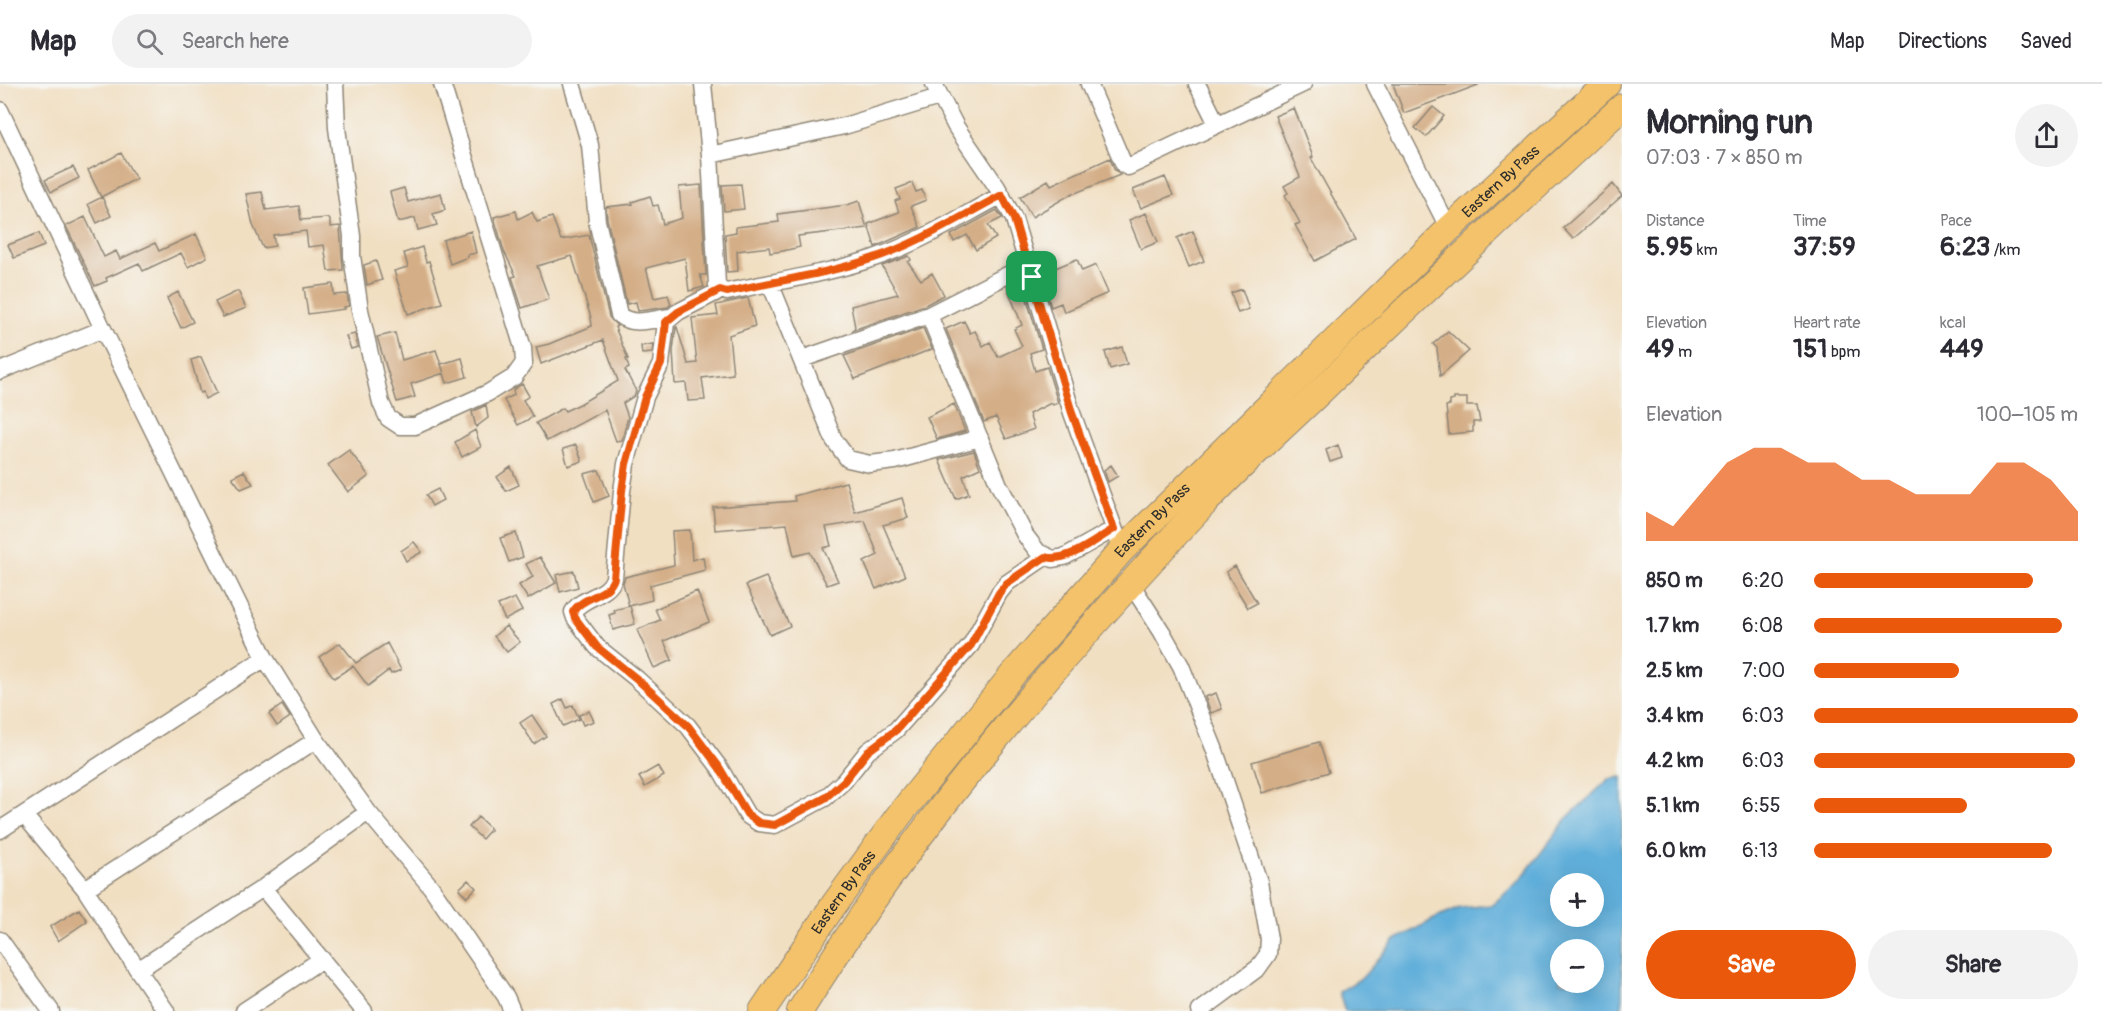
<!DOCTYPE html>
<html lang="en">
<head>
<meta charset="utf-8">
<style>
	:root { --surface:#fff; --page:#f2f2f3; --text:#2b2b33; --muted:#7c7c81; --line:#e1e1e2; --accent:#ea580c }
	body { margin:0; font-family:Pangolin,sans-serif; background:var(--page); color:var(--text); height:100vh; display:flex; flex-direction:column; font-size:22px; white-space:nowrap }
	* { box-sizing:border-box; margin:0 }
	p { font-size:20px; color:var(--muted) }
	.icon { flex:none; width:33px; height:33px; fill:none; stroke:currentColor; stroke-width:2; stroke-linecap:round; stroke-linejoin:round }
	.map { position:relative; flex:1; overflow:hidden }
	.side { display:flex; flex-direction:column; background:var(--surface); width:480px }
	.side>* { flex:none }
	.tools { position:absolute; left:1550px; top:789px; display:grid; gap:12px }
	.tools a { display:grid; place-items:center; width:54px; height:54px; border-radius:50%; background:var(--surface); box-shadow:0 6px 24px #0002; font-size:30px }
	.pin { position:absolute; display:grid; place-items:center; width:51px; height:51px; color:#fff; margin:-26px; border-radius:12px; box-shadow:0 3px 9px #0006 }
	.round { display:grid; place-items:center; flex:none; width:63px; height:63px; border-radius:32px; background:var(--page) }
	.summary { display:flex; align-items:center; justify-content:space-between; height:102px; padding:0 24px }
	h1 { font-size:33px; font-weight:700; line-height:45px }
	.stats { display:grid; grid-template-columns:repeat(3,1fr); gap:9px; height:102px; padding:6px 24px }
	.stats div { display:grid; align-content:center }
	.stats b { font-size:26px; font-weight:700 }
	.stats small { font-size:16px; font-weight:400 }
	.stats p { font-size:16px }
	.chart { height:168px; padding:12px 24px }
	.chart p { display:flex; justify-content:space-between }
	.chart svg { width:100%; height:108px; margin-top:6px; fill:var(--accent); opacity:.7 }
	.button { display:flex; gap:12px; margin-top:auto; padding:12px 24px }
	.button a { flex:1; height:69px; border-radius:36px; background:var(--accent); color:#fff; font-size:24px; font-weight:700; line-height:69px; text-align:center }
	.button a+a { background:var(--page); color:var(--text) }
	ul { padding:0 24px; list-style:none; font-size:20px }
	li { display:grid; grid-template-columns:96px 72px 1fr; align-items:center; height:45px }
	li i { height:15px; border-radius:8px; background:var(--accent) }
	header { display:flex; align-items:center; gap:36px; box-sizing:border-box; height:84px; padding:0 30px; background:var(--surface); border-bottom:2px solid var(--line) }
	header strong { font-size:28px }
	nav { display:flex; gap:33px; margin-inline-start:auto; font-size:21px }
	.search { width:420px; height:54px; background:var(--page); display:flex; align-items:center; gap:15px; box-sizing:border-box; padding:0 21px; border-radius:33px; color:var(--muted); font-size:22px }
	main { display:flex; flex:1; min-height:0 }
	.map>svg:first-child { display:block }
</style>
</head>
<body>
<header>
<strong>Map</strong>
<div class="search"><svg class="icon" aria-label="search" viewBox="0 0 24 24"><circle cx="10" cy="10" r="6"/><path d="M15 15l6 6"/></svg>Search here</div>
<nav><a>Map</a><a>Directions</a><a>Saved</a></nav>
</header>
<main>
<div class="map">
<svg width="1622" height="927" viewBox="0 0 1622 927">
	<rect width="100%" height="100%" fill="#f6f6f2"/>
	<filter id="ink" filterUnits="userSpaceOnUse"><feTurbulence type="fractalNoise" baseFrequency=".0167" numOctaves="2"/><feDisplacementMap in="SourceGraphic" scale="12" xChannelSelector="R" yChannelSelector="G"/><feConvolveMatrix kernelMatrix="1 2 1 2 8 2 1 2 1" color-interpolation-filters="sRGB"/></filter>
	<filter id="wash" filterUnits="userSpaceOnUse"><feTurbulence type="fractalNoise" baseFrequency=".008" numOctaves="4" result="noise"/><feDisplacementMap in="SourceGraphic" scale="24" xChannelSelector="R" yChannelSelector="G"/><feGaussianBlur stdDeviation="1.35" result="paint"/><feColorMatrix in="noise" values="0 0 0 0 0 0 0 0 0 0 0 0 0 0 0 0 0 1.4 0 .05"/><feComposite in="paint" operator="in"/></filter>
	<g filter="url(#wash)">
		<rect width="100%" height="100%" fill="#f1dfc2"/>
		<!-- water -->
		<path fill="#60afda" stroke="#466d82" stroke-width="1.5" fill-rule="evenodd" d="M 1622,693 L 1622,927 L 1345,927 L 1339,908 L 1363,893 L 1395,856 L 1438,833 L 1460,824 L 1492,821 L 1520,796 L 1569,732 L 1609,695 ZM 1560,800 L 1593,800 L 1593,832 L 1560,832 ZM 1560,866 L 1593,866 L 1593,898 L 1560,898 Z"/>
		<g id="blocks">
			<!-- building -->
			<path fill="#d4ae87" d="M 1393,0 L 1478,0 L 1478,1 L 1404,29 Z
				M 1433,23 L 1444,32 L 1426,53 L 1415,44 Z
				M 1294,24 L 1313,73 L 1311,74 L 1356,155 L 1315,177 L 1295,141 L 1300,139 L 1285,111 L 1288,109 L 1284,102 L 1300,93 L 1275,32 Z
				M 121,69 L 136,95 L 101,113 L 88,86 Z
				M 1110,74 L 1114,85 L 1120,91 L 1073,110 L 1073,109 L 1032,133 L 1020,113 L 1048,96 L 1051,101 Z
				M 73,83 L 79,94 L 51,108 L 45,96 Z
				M 1165,93 L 1173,111 L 1141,124 L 1133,106 Z
				M 912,99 L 916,108 L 922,106 L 926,116 L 911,122 L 920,143 L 875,163 L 868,140 L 899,128 L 895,117 L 900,115 L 896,105 Z
				M 741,100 L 744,125 L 724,127 L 722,101 Z
				M 1613,100 L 1622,112 L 1573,155 L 1563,144 Z
				M 701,101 L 706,191 L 700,191 L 704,203 L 689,207 L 685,174 L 646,184 L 654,214 L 668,211 L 671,220 L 668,223 L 638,227 L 636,218 L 627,220 L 607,135 L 606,123 L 633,120 L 632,118 L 650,112 L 653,122 L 658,121 L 663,140 L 682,134 L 679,103 Z
				M 404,104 L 408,118 L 441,109 L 445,126 L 433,130 L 437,141 L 418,146 L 415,134 L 398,138 L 390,108 Z
				M 262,108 L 266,126 L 299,122 L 301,136 L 328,134 L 330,136 L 330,143 L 340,142 L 343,186 L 328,187 L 324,161 L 308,163 L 306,147 L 273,151 L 275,162 L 263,164 L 253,141 L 246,110 Z
				M 102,113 L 111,132 L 97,139 L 88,120 Z
				M 859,117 L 867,144 L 798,152 L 800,163 L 783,167 L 770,169 L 769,163 L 737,167 L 738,187 L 727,188 L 725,150 L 736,148 L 736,143 L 779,138 L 778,130 L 847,121 Z
				M 997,126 L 1002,134 L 988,141 L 996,154 L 976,166 L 967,151 L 954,158 L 951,151 Z
				M 516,127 L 518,135 L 532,128 L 537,138 L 552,133 L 561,156 L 589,151 L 609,233 L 617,242 L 615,243 L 628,275 L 626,275 L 629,284 L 625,286 L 636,307 L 634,312 L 623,319 L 628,333 L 622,356 L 616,357 L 605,326 L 547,357 L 536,339 L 563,324 L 565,327 L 580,320 L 618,297 L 603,256 L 541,280 L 536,263 L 549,260 L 592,242 L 591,234 L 572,172 L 537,182 L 549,215 L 522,224 L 512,193 L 516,192 L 504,167 L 494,133 Z
				M 1146,129 L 1158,158 L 1141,165 L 1129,136 Z
				M 85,133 L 104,173 L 116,167 L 120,175 L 155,159 L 159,167 L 196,150 L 207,173 L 188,183 L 181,169 L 143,187 L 139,179 L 106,194 L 107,197 L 95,202 L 66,142 Z
				M 471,147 L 476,169 L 467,171 L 468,173 L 450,180 L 443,156 Z
				M 1193,147 L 1204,177 L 1189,183 L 1177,154 Z
				M 39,149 L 44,162 L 14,174 L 8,161 Z
				M 422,163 L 426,178 L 429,177 L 442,219 L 408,230 L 394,187 L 408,183 L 404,169 Z
				M 909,172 L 911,176 L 908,178 L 921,196 L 932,189 L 944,211 L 925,221 L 853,246 L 855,243 L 851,222 L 898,210 L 882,182 Z
				M 1077,175 L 1082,187 L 1096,181 L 1108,209 L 1064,228 L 1061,219 L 1051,223 L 1041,190 Z
				M 376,177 L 382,196 L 367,201 L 364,181 Z
				M 1021,196 L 1042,265 L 1030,269 L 1035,287 L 1047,283 L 1058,319 L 1052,321 L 1051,319 L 1029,330 L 1034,345 L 1006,355 L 996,333 L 984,338 L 946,245 L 964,237 L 970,249 L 975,247 L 983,262 L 990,258 L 998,273 L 1022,262 L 1014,245 L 1022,241 L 1007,203 Z
				M 333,200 L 334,211 L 347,210 L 349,222 L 344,223 L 345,225 L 308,230 L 304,204 Z
				M 1242,205 L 1249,225 L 1238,229 L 1231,209 Z
				M 238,207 L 246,224 L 223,233 L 215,218 Z
				M 178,208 L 193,238 L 181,244 L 167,214 Z
				M 748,214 L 755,242 L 729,251 L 733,290 L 702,294 L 705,316 L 688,317 L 686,299 L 675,300 L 673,267 L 676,243 L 677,243 L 688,280 L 697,279 L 692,234 L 718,231 L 716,221 Z
				M 923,244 L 932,265 L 855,295 L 844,272 Z
				M 1448,247 L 1469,267 L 1440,292 L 1437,264 L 1433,260 Z
				M 395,249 L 402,276 L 436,266 L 444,289 L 411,300 L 415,313 L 397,318 L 377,253 Z
				M 355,250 L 358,263 L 351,265 L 346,252 Z
				M 653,260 L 652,269 L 642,270 L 641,262 Z
				M 1122,263 L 1127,280 L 1110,285 L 1105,268 Z
				M 201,273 L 217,309 L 205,315 L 203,308 L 200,309 L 191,276 Z
				M 462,274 L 467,293 L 447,299 L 441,280 Z
				M 522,300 L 529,312 L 523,316 L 533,333 L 518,341 L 504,316 L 514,311 L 513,306 Z
				M 1454,314 L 1467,314 L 1467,322 L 1477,322 L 1480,338 L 1473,338 L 1473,348 L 1449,350 L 1446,322 L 1450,321 L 1450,317 L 1454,316 Z
				M 954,320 L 965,347 L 937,355 L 927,333 Z
				M 486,321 L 488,334 L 476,343 L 472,328 Z
				M 475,346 L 481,363 L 462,373 L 455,358 Z
				M 576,361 L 582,377 L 568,382 L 563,365 Z
				M 1338,361 L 1342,374 L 1330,378 L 1326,366 Z
				M 349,366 L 369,392 L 348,408 L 328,381 Z
				M 974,367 L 980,384 L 963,392 L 969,410 L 956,415 L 939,376 Z
				M 1111,381 L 1118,392 L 1108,398 L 1104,386 Z
				M 511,383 L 519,401 L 506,407 L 497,393 Z
				M 599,386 L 609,412 L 594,418 L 584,390 Z
				M 244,387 L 253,400 L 241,405 L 232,393 Z
				M 846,398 L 855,428 L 902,414 L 908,434 L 883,441 L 905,492 L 876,505 L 864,478 L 878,471 L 865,437 L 826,443 L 831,462 L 823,464 L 838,497 L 827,501 L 810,468 L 794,472 L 787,440 L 715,446 L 713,423 L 795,417 L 794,412 Z
				M 438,405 L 443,416 L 432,422 L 426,411 Z
				M 690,446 L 692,476 L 703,473 L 705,486 L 650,501 L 652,516 L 629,522 L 623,499 L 625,493 L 674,481 L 672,447 Z
				M 516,449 L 523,473 L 509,478 L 500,454 Z
				M 414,458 L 422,468 L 406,477 L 401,467 Z
				M 540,473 L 556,499 L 528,515 L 519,501 L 533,493 L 526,480 Z
				M 1235,482 L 1257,519 L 1248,524 L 1226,488 Z
				M 574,487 L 578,503 L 560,508 L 556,491 Z
				M 766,493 L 790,542 L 770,551 L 746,501 Z
				M 697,507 L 709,538 L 664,557 L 672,576 L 654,584 L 637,546 L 660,536 L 655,525 Z
				M 515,514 L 522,527 L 505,536 L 498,521 Z
				M 630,522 L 635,540 L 613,546 L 609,531 L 615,529 L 614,526 Z
				M 506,542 L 520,558 L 507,568 L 494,552 Z
				M 340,559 L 356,579 L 387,559 L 401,586 L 391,590 L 389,586 L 368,602 L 353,582 L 334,594 L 319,573 Z
				M 1216,609 L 1222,625 L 1211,629 L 1205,613 Z
				M 563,615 L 567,624 L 573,621 L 579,635 L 563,642 L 553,620 Z
				M 282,621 L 290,633 L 277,642 L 269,630 Z
				M 589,627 L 594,637 L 583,641 L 579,631 Z
				M 532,631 L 546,652 L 534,660 L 520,639 Z
				M 1319,658 L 1329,688 L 1262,709 L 1252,678 Z
				M 658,682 L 664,692 L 645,703 L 639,693 Z
				M 478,733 L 491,745 L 482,755 L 469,743 Z
				M 468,796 L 476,804 L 467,813 L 459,805 Z
				M 79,825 L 87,837 L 58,857 L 50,843 Z"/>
		</g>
	</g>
	<g filter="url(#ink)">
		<use href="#blocks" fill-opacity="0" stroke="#8e8576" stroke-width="1.5"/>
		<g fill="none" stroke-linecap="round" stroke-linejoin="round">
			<!-- street casing -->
			<g stroke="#8e8576" stroke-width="19">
				<path id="street" d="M 335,0 L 337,44 L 352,152 L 352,172 L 360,226 L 381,319 L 388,334 L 400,342 L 415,342 L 488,309 L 514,293 L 524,279 L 523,264 L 442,0
					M 572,0 L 590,61 L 597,137 L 619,231 C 633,243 653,235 670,233
					M 703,0 L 710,71 L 717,201 L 721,206 L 727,208 C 776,197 827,190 874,174 C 919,159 960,133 1002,111
					M 934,0 L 956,43 L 997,103 L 1014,135 L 1072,329 L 1122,466
					M 1089,0 L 1124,81 L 1128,83 L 1303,0
					M 1197,0 L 1217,40
					M 1375,0 L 1449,145
					M 0,26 L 103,245 L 265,574 L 316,656 L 368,728 L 431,803 L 506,913 L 512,927
					M 710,71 L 844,42 L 939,13
					M 770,199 L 834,356 L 848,375 L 870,380 L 895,377 L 980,354
					M 721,206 L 678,228 L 666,238 L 661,280 L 645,313 L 626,380 L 622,407 L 614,494 C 608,513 582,512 573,528 L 575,534 L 597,563 L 637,595 L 688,642 L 719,683 L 747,731 L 759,739 L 775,741 L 825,714 L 844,697 L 868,667 L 896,646 L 971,561 L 999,509 L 1007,499 L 1045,473
					M 929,231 L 999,401 L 1025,451 L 1038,468 L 1053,475 L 1064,473 L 1114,445
					M 802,275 L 929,231 L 1029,180
					M 0,287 L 103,245
					M 1131,500 L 1162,548 L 1181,582 L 1214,664 L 1259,798 L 1269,855 L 1268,870 L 1258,884 L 1200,927
					M 24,731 L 85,805 L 138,886 L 263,804 L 368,728
					M 0,746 L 265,574
					M 263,804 L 364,927
					M 85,805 L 316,656
					M 0,856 L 51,927
					M 138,886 L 166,927
					M 244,927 L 322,875"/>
			</g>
			<!-- primary casing -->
			<g stroke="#8e8576" stroke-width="28">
				<g id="primary">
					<path id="s1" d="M 762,927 L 833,822 L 900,730 L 1014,589 L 1122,466 L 1449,145 L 1607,0"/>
					<path d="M 800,927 C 913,743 1055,579 1202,422 C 1241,380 1285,342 1326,302 C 1423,208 1522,115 1622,23"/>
				</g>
			</g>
			<!-- street -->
			<use href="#street" stroke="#fff" stroke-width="16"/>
			<!-- primary -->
			<use href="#primary" stroke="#f4c26a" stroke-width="26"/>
		</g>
	</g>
	<g fill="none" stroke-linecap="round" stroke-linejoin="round" filter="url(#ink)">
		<!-- route casing -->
		<g stroke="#fff" stroke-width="12">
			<path id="route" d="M 1002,111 L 1014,135 L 1072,329 L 1114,445 C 1095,456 1068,479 1045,473 L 1007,499 L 999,509 L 971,561 L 896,646 L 868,667 L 844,697 L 825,714 L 775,741 L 759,739 L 747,730 L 719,683 L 688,642 L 637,595 L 597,563 L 575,534 L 573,528 C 582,512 608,513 614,494 L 622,407 L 626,380 L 645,313 L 661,280 L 666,238 L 678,228 L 720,206 L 727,208 C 776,197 827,190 874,174 C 919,159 960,133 1002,111 Z"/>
		</g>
		<!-- route -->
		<use href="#route" stroke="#ea580c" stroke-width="8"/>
	</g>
	<g text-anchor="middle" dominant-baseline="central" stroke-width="6" stroke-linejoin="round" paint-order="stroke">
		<!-- street labels -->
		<g font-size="15" fill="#2b2b2b" stroke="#f6f6f2">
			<text stroke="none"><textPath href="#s1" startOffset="1114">Eastern By Pass</textPath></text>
			<text stroke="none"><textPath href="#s1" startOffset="628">Eastern By Pass</textPath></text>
			<text stroke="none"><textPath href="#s1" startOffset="144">Eastern By Pass</textPath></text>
		</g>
	</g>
</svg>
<div class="tools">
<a>+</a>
<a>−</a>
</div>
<div class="pin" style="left:1032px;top:193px;background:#1e9e55"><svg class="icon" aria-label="arrive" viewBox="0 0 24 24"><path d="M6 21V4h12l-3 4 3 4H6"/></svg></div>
</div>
<section class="side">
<div class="summary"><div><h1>Morning run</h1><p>07:03 · 7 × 850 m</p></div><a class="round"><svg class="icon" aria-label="share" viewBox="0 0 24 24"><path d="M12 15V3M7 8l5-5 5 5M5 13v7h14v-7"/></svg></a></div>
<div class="stats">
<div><p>Distance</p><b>5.95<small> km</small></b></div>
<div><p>Time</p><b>37:59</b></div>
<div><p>Pace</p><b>6:23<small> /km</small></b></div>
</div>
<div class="stats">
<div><p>Elevation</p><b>49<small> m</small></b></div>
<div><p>Heart rate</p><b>151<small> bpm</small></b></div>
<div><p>kcal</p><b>449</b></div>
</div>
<div class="chart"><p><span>Elevation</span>100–105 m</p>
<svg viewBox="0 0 160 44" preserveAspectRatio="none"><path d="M0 44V32L10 38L20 25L30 12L40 6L50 6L60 12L70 12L80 19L90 19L100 25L110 25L120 25L130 12L140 12L150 19L160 32V44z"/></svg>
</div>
<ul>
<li><b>850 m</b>6:20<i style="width:83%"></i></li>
<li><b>1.7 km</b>6:08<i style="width:94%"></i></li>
<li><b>2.5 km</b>7:00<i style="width:55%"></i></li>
<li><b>3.4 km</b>6:03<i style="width:100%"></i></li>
<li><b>4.2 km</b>6:03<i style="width:99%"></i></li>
<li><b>5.1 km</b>6:55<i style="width:58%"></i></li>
<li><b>6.0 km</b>6:13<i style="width:90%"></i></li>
</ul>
<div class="button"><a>Save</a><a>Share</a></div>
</section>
</main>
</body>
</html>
